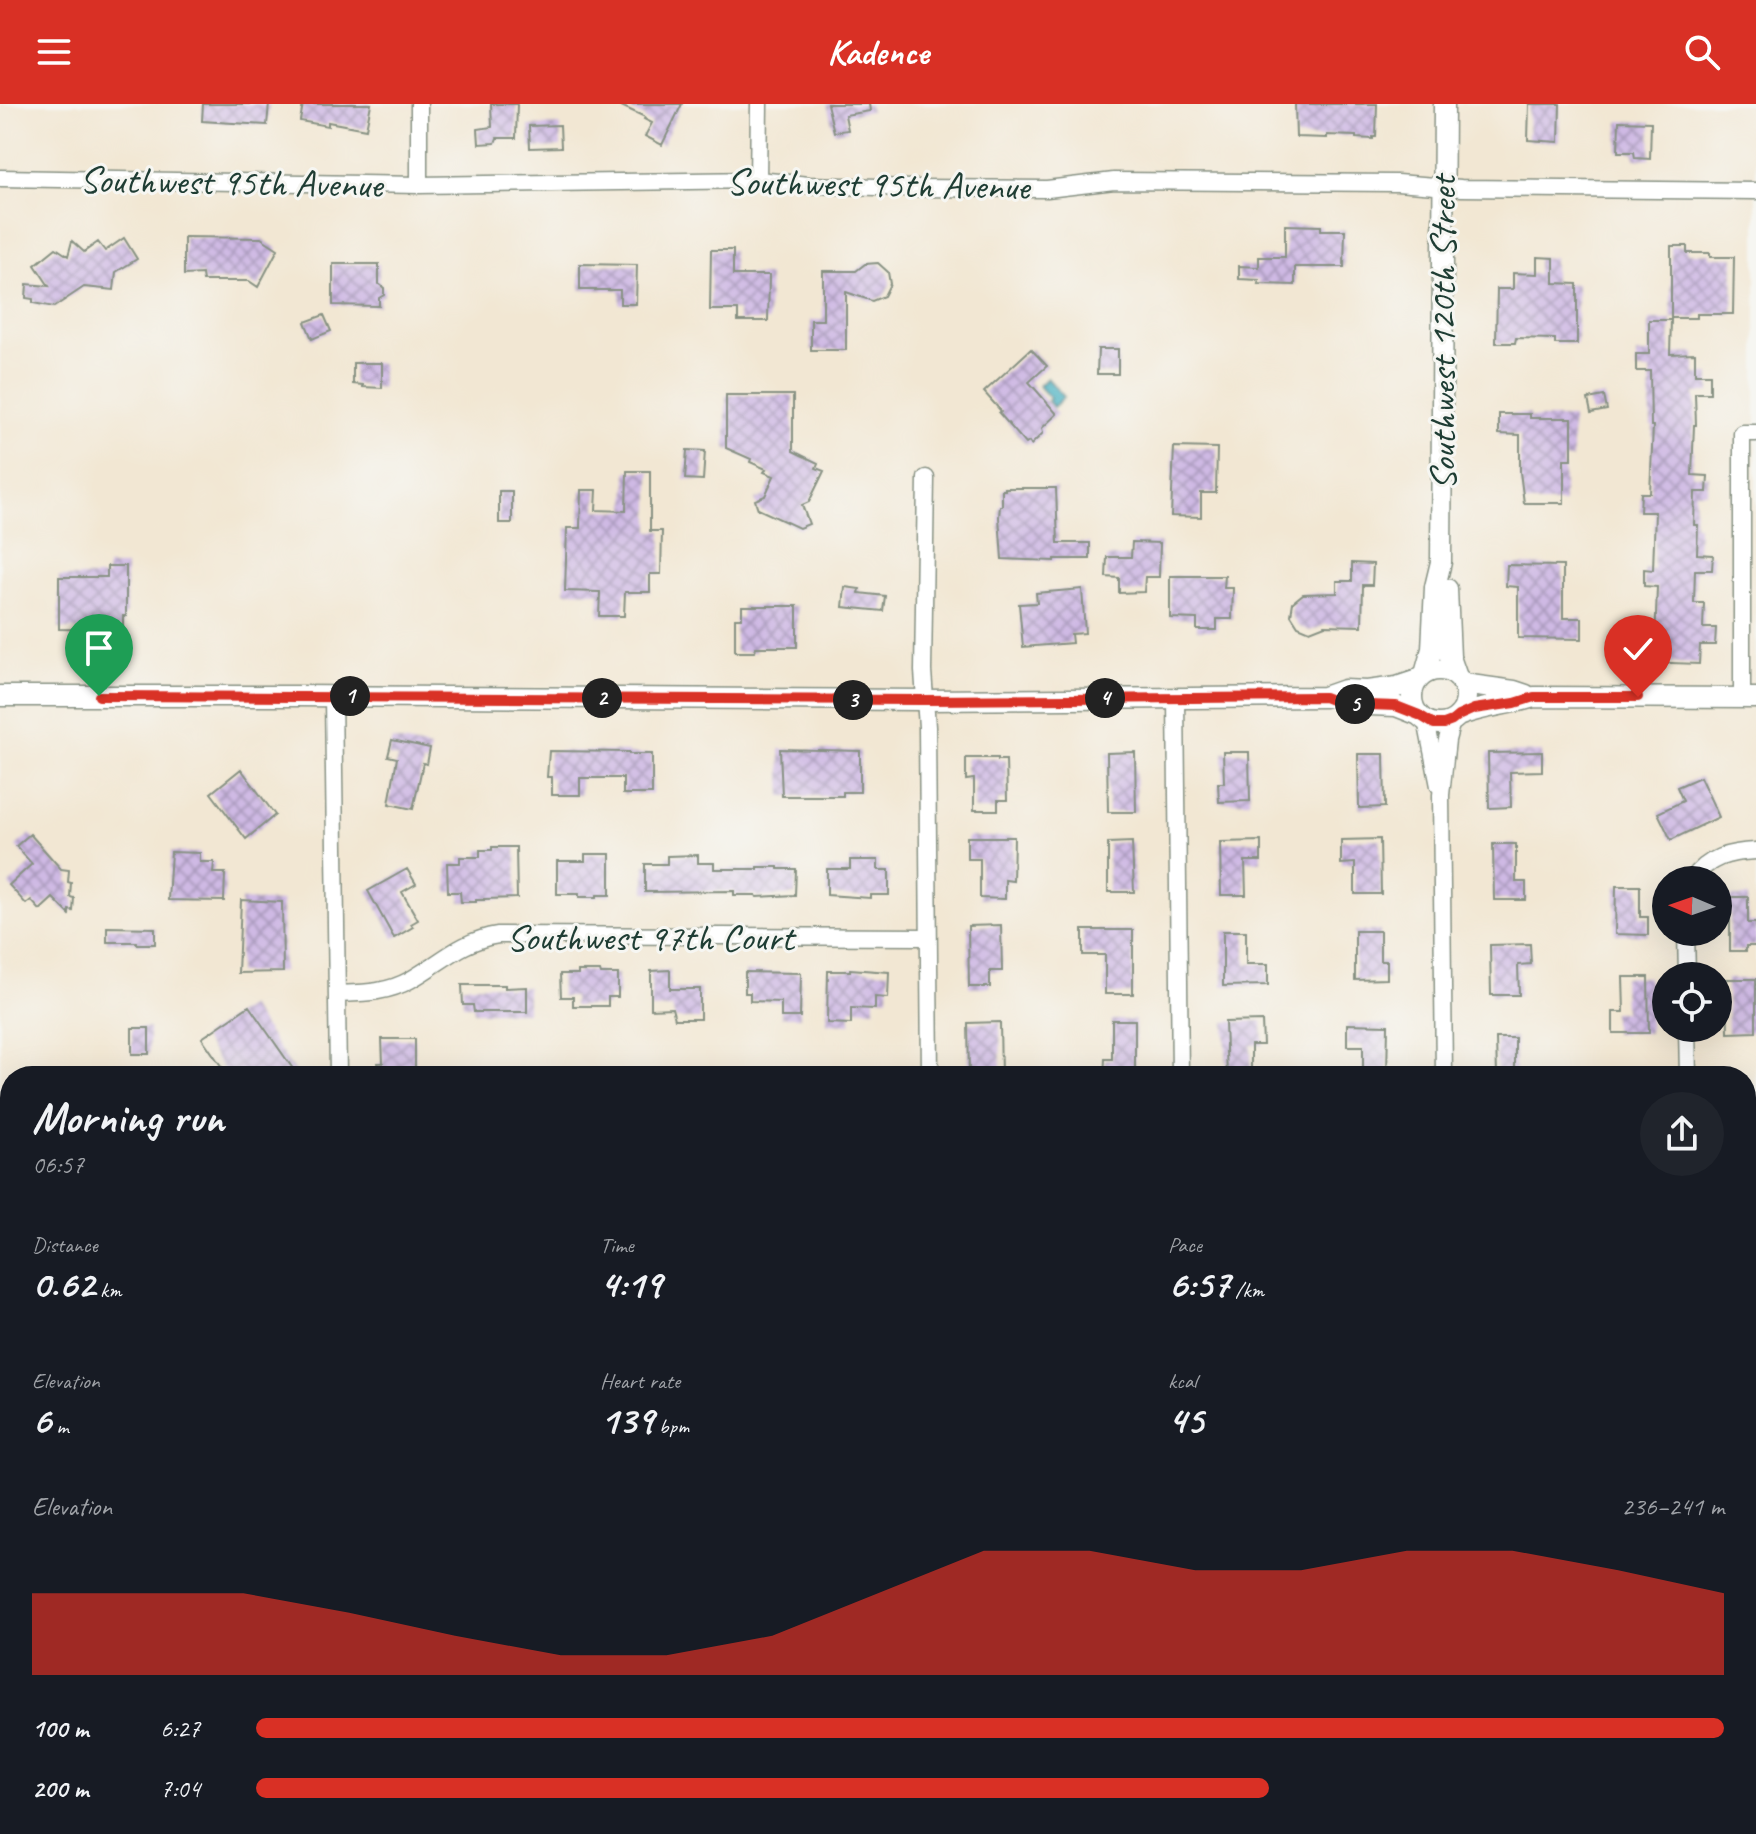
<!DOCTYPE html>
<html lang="en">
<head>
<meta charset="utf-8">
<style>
	:root { --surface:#171b24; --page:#20242c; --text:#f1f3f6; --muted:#9ea1a6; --accent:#d93025 }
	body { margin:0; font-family:Caveat,sans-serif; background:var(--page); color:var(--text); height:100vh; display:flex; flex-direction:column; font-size:30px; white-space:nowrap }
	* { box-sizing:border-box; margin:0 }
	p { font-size:26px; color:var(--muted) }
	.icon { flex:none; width:44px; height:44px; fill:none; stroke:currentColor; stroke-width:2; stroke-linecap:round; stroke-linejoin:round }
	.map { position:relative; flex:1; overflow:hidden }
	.side { position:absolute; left:0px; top:962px; width:1756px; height:768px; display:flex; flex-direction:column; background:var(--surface); border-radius:32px 32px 0 0; box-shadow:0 8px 32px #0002 }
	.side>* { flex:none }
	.needle { width:52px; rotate:272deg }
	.buttons { position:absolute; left:1652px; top:762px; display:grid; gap:16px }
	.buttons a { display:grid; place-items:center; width:80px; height:80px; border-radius:50%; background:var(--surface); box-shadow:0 8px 32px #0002; font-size:40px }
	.pin { position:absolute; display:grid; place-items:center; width:68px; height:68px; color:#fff; margin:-82px -34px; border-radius:50% 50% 50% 0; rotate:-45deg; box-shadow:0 0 8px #0007 }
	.pin .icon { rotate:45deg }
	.km { position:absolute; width:40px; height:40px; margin:-20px; border-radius:50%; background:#222; color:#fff; font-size:22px; line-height:40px; text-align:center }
	.round { display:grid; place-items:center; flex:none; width:84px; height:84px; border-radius:42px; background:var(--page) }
	.overview { display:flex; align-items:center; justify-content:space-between; height:136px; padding:0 32px }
	h1 { font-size:44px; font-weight:600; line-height:60px }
	.stats { display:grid; grid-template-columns:repeat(3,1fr); gap:12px; height:136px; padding:8px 32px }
	.stats div { display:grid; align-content:center }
	.stats b { font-size:40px; font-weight:600 }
	.stats small { font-size:22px; font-weight:400 }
	.stats p { font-size:22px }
	.chart { height:224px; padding:16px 32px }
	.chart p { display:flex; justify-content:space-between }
	.chart svg { width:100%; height:144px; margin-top:8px; fill:var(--accent); opacity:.7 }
	ul { padding:0 32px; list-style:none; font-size:26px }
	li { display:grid; grid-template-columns:128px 96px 1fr; align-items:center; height:60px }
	li i { height:20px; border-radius:10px; background:var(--accent) }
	header { display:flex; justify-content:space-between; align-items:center; height:104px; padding:0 32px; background:var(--accent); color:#fff; font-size:36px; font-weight:600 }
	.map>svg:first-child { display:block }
</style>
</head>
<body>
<header><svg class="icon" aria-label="menu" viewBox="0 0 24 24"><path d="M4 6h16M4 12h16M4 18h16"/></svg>Kadence<svg class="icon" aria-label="search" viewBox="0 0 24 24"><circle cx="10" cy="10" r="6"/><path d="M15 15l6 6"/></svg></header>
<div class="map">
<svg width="1756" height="1730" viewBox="0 0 1756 1730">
	<defs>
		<pattern id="grass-tufts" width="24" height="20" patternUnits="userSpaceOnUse" patternTransform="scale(2)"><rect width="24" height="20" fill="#a0c46e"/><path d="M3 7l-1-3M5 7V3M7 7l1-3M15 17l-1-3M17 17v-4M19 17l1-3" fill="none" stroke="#82a05b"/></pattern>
		<pattern id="building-cross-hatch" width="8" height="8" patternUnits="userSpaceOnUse" patternTransform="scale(2)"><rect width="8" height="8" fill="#cfb9e4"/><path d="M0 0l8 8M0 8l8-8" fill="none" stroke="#a798ba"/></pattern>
	</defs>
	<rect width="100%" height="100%" fill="#f6f6f2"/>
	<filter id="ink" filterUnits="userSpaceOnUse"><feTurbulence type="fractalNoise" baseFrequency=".0125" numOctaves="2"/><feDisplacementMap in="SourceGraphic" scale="16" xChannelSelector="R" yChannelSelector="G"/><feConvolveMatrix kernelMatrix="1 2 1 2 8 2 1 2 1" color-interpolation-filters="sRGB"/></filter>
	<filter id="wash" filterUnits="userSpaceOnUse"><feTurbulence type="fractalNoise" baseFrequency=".006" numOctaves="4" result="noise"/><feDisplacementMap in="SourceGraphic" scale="32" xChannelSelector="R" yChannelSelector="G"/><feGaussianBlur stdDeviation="1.8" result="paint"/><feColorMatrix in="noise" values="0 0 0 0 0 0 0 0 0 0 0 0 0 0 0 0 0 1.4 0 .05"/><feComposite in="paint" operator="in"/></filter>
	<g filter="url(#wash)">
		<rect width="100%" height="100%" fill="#f2e7d3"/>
		<!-- grass -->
		<path fill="url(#grass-tufts)" stroke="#608051" stroke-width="2" d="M 273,1720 L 1481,1720 L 1481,1730 L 404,1730 L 399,1723 L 372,1726 L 339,1722 L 314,1727 L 291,1725 Z"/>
		<!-- water -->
		<path fill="#41adbf" stroke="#30757a" stroke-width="2" d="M 1047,274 L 1064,293 L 1053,303 L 1048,297 L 1050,294 L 1039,282 Z"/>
		<g id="blocks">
			<!-- building -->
			<path fill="url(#building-cross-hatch)" d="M 203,0 L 269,0 L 267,21 L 202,17 Z
				M 303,0 L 371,0 L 366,25 L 328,18 L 328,22 L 300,17 Z
				M 491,0 L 517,0 L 516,34 L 497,34 L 495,39 L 479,40 L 478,25 L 492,23 Z
				M 617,0 L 682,0 L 662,41 L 645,32 L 652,19 L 644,15 L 645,13 Z
				M 827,0 L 869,0 L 870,7 L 845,11 L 848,26 L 834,28 Z
				M 1295,0 L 1377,0 L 1376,33 L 1373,33 L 1373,35 L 1356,34 L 1356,32 L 1327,31 L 1327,34 L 1296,33 Z
				M 1529,0 L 1560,0 L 1559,38 L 1528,36 Z
				M 1619,17 L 1651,18 L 1650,55 L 1635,54 L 1634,48 L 1618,48 Z
				M 560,21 L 561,43 L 530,44 L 529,22 Z
				M 1285,121 L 1321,122 L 1321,126 L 1345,126 L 1344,163 L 1295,163 L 1295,181 L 1258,180 L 1259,176 L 1239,175 L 1239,162 L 1259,163 L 1259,153 L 1285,153 Z
				M 184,133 L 261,134 L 278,145 L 258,183 L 249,177 L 203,177 L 202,170 L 184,171 Z
				M 124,134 L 137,155 L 116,168 L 114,186 L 84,183 L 54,203 L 33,199 L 33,195 L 26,194 L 27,180 L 49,182 L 35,161 L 56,144 L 68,152 L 72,137 L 84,148 L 98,138 L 105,147 Z
				M 1671,142 L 1687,142 L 1687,149 L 1710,149 L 1710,153 L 1734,153 L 1733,210 L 1697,210 L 1697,214 L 1671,214 Z
				M 711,146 L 733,146 L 733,171 L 769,171 L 768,217 L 738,217 L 738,206 L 710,206 Z
				M 1537,153 L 1554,154 L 1554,179 L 1577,180 L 1577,240 L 1555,240 L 1555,235 L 1516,234 L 1515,239 L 1496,239 L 1497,185 L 1513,185 L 1513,169 L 1537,170 Z
				M 878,159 L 888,168 L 890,180 L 884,192 L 872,197 L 846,188 L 846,246 L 811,246 L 811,216 L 823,216 L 823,167 L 856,167 L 865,160 Z
				M 333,160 L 379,160 L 379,180 L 384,184 L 384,191 L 379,194 L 379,202 L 333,201 Z
				M 580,160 L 637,161 L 636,200 L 620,200 L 620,186 L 580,186 Z
				M 324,211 L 331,227 L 312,235 L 305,218 Z
				M 1649,216 L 1671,216 L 1670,250 L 1695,249 L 1695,270 L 1710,270 L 1710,289 L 1695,289 L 1696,321 L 1694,321 L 1692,371 L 1708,372 L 1707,388 L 1695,388 L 1694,421 L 1698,421 L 1697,450 L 1713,451 L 1712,466 L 1695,466 L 1694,499 L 1704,499 L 1703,524 L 1716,524 L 1715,541 L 1700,541 L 1699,560 L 1643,558 L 1644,540 L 1655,540 L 1657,483 L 1644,482 L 1644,465 L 1653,466 L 1655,408 L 1640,408 L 1641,389 L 1650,389 L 1653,322 L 1651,322 L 1650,267 L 1636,267 L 1636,250 L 1649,250 Z
				M 1031,245 L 1047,262 L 1029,278 L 1057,310 L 1042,324 L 1043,329 L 1031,341 L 1029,338 L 1026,340 L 999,309 L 1001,307 L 984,288 Z
				M 1098,245 L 1118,245 L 1118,270 L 1097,270 Z
				M 353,259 L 382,259 L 382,284 L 363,283 L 363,281 L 353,280 Z
				M 726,291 L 793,291 L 793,347 L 818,359 L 816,364 L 824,367 L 809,398 L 802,401 L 809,420 L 799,424 L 758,405 L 755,396 L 765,392 L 774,372 L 764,368 L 766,365 L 750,358 L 751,355 L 726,344 Z
				M 1604,292 L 1607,306 L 1591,309 L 1588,295 Z
				M 1499,310 L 1530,310 L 1530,314 L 1572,314 L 1572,355 L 1564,355 L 1564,399 L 1524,399 L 1520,368 L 1520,331 L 1499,330 Z
				M 1174,343 L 1217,344 L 1216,389 L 1201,389 L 1201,413 L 1171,412 Z
				M 687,346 L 705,347 L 703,376 L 685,375 Z
				M 627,367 L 650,367 L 650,427 L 662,427 L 661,470 L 650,470 L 650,488 L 625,488 L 624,512 L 599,512 L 600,488 L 565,487 L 567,424 L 580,424 L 581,386 L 597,386 L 596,406 L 626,407 Z
				M 1005,384 L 1056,384 L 1058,439 L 1090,439 L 1090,455 L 1055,455 L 1055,457 L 1002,455 L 999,413 L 1000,402 L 1002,402 L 1002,386 L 1005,386 Z
				M 499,387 L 512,387 L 512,419 L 499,419 Z
				M 1132,438 L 1160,439 L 1159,473 L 1145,473 L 1144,488 L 1119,489 L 1119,474 L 1106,473 L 1107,453 L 1131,453 Z
				M 1352,459 L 1373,460 L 1372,481 L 1363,481 L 1362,522 L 1325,521 L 1310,527 L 1298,522 L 1291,511 L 1293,498 L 1303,490 L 1337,489 L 1337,477 L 1352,477 Z
				M 1507,461 L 1563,462 L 1563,514 L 1582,514 L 1582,535 L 1518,534 L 1518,483 L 1506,482 Z
				M 107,462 L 126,462 L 126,512 L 123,512 L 123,524 L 117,524 L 117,526 L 59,525 L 59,473 L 107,473 Z
				M 1170,472 L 1225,472 L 1224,484 L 1233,484 L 1232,515 L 1217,515 L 1217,526 L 1197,526 L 1197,515 L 1170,514 Z
				M 845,483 L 860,485 L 859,489 L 885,492 L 883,507 L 843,503 Z
				M 1082,485 L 1085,529 L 1071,530 L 1072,539 L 1023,543 L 1019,500 L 1037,499 L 1036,489 Z
				M 742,502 L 797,502 L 797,543 L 756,543 L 755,548 L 735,548 L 735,514 L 742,514 Z
				M 392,636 L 430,644 L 427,660 L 423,659 L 413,705 L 389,700 L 397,654 L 388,652 Z
				M 780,645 L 860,647 L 860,688 L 843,688 L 843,692 L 782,692 Z
				M 549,647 L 629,648 L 629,650 L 652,650 L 652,690 L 623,690 L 623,674 L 580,674 L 580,691 L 552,691 L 552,673 L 547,673 Z
				M 1135,648 L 1136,708 L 1108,708 L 1107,649 Z
				M 1223,648 L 1249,648 L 1250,697 L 1219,698 L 1218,679 L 1224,679 Z
				M 1542,648 L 1542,667 L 1510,668 L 1511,703 L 1489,704 L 1488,649 Z
				M 1358,650 L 1384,650 L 1385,703 L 1359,704 Z
				M 966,654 L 998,654 L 998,656 L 1006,656 L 1007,696 L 998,696 L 998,706 L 974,706 L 974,675 L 966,676 Z
				M 241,665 L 275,711 L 246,735 L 211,689 Z
				M 1700,673 L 1719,713 L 1671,736 L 1658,709 L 1683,697 L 1677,683 Z
				M 30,730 L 61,765 L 69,766 L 68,778 L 71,779 L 70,793 L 74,794 L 73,807 L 69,806 L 69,810 L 53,794 L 40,806 L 31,796 L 26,800 L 9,781 L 32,760 L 16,742 Z
				M 967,733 L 1014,733 L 1013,777 L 1005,776 L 1005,795 L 980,794 L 980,755 L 967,755 Z
				M 1380,735 L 1381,790 L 1355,790 L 1355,759 L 1341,760 L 1341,736 Z
				M 1261,737 L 1261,757 L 1245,757 L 1246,791 L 1221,791 L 1220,738 Z
				M 1132,738 L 1134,788 L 1108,788 L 1108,739 Z
				M 1493,740 L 1516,740 L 1516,778 L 1526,778 L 1526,796 L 1494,796 Z
				M 492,743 L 516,743 L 517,794 L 484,795 L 484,796 L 476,796 L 476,798 L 461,798 L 460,788 L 448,788 L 447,759 L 460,759 L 460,753 L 480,753 L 480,746 L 492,746 Z
				M 171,748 L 200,749 L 200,758 L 214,758 L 213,769 L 225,769 L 224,797 L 168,796 Z
				M 585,750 L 610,750 L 610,791 L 597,791 L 597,793 L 579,793 L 579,790 L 557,790 L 557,757 L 585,757 Z
				M 698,751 L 698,759 L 714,759 L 714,765 L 758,765 L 758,763 L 778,763 L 778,765 L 796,765 L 795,791 L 757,793 L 756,791 L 734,791 L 734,787 L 645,788 L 645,760 L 667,760 L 667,752 Z
				M 850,756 L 878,756 L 878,766 L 889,766 L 889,791 L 870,791 L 870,794 L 827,791 L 827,765 L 850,765 Z
				M 407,765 L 416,780 L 402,788 L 418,816 L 411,820 L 413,823 L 394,834 L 368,787 Z
				M 1616,782 L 1640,782 L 1640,813 L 1648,813 L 1648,831 L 1615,830 Z
				M 1730,793 L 1748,793 L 1748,819 L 1756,819 L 1756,842 L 1746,842 L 1746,847 L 1730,847 Z
				M 241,796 L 282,798 L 283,868 L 238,869 Z
				M 1001,821 L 1002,867 L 990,867 L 990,883 L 969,883 L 968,822 Z
				M 107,823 L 155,824 L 155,840 L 137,840 L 137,838 L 107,838 Z
				M 1083,826 L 1133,826 L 1133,890 L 1105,890 L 1105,851 L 1083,851 Z
				M 1223,827 L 1246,827 L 1246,860 L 1268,860 L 1268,881 L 1223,882 Z
				M 1355,827 L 1380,827 L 1380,857 L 1387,857 L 1387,875 L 1355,876 Z
				M 1530,840 L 1531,860 L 1518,861 L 1519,891 L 1491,891 L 1490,841 Z
				M 850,865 L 889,868 L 888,894 L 875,893 L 875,905 L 851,904 L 851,920 L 827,919 L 828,867 L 850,867 Z
				M 670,866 L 670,885 L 700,885 L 700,915 L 675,915 L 672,904 L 651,905 L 651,867 Z
				M 578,867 L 600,867 L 601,870 L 618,870 L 618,893 L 608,893 L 608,902 L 573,902 L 573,893 L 561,893 L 560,870 L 578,870 Z
				M 745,868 L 801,869 L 800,913 L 781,913 L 781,898 L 750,897 L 750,889 L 745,889 Z
				M 1623,873 L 1648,873 L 1649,929 L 1613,929 L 1613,908 L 1624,908 Z
				M 1727,875 L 1756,875 L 1756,928 L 1728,929 Z
				M 462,881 L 505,881 L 505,884 L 527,883 L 527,908 L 474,908 L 473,901 L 463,901 Z
				M 249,902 L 298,972 L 228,972 L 202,934 Z
				M 1112,916 L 1135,916 L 1135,972 L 1104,972 L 1105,955 L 1112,955 Z
				M 1262,917 L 1263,941 L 1251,941 L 1251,972 L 1227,972 L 1225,918 Z
				M 1000,918 L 1001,972 L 969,972 L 968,919 Z
				M 1347,920 L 1388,921 L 1387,972 L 1363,972 L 1363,942 L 1347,942 Z
				M 132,924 L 149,924 L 149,950 L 132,950 Z
				M 1496,934 L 1515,934 L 1515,972 L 1497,972 Z
				M 382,935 L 415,935 L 415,972 L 378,972 L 378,959 L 383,959 Z"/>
		</g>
	</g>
	<g filter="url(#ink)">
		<use href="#blocks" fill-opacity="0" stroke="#889284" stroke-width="2"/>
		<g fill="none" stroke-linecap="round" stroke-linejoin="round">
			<!-- service casing -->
			<g stroke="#889284" stroke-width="11">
				<path id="service" d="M 0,1720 L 10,1719"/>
			</g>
			<!-- minor casing -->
			<g stroke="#889284" stroke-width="19">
				<path id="minor" d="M 0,74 L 419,81 L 758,76 L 809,81 L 911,84 L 1047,85 L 1114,77 L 1397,79 L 1461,84 L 1756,87
					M 758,76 L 759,0
					M 419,81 L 419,0
					M 926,374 L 923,567 L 927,623 L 930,972
					M 333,592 L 338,972
					M 1176,594 L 1180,972
					M 1742,594 L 1742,329 L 1756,329
					M 1426,616 L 1439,682
					M 1692,776 C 1708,753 1729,748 1756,747
					M 1686,828 L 1687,872
					M 338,890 C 363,889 387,889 410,876 C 441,859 460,837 498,831 L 928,833
					M 1687,924 L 1688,972
					M 1444,972 L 1441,691 L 1447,636 L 1452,617
					M 1746,1523 L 1756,1523"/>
			</g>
			<!-- tertiary casing -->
			<g stroke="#889284" stroke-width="23">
				<path id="tertiary" d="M 1447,485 L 1450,553 L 1457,573
					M1412 593a27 27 0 1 1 54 0a27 27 0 1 1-54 0Z
					M 1425,570 L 1432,545 L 1435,483 L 1441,458 L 1444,0
					M 1463,580 L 1514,587 L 1526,591
					M 0,592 L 296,592 L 925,596 L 1324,593 L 1344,586 L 1367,587 L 1397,583 L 1418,576
					M 1343,600 L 1396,602 L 1419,611
					M 1458,612 C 1483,602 1508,601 1534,593 L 1756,594"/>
			</g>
			<!-- service -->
			<use href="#service" stroke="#fff" stroke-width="8"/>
			<!-- minor -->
			<use href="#minor" stroke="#fff" stroke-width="16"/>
			<!-- tertiary -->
			<use href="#tertiary" stroke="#fff" stroke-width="20"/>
		</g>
	</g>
	<g fill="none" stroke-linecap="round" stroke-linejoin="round" filter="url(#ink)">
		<!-- route casing -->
		<g stroke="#fff" stroke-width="16">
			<path id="route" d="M 99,592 L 925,596 L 1324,593 L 1342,600 L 1396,602 L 1419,611 L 1434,620 L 1444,620 L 1452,617 L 1458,612 L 1474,605 L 1515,599 L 1534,593 L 1638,593"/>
		</g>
		<!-- route -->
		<use href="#route" stroke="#d93025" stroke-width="10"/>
	</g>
	<g text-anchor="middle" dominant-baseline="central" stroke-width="6" stroke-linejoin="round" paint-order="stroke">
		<!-- street labels -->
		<g font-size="38" fill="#1f3d34" stroke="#f6f6f2">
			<text transform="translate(231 78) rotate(1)">Southwest 95th Avenue</text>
			<text transform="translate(878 80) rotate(1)">Southwest 95th Avenue</text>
			<text transform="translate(1442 229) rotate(-90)">Southwest 120th Street</text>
			<text x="650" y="833">Southwest 97th Court</text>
		</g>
	</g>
</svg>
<div class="buttons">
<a><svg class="needle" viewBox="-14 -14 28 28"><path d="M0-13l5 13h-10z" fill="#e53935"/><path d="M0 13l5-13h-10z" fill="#9ea1a6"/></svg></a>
<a><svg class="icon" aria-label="locate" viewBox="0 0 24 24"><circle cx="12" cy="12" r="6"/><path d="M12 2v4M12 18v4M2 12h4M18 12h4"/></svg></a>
</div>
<div class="pin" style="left:99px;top:592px;background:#1e9e55"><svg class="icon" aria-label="arrive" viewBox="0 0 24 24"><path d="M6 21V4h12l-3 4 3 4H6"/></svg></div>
<div class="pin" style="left:1638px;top:593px;background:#d93025"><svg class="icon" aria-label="check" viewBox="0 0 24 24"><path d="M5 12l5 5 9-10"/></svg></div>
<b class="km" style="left:350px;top:592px">1</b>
<b class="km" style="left:602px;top:594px">2</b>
<b class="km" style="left:853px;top:596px">3</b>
<b class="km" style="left:1105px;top:594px">4</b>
<b class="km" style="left:1355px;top:600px">5</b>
<section class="side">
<div class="overview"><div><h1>Morning run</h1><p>06:57</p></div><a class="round"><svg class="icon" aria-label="share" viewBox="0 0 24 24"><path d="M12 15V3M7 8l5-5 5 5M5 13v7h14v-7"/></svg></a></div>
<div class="stats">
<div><p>Distance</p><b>0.62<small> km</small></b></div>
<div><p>Time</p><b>4:19</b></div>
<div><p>Pace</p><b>6:57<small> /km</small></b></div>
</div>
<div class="stats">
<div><p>Elevation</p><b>6<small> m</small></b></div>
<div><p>Heart rate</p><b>139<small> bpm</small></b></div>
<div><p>kcal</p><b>45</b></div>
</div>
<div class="chart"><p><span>Elevation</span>236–241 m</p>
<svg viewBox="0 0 160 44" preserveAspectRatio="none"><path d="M0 44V19L10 19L20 19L30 25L40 32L50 38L60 38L70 32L80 19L90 6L100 6L110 12L120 12L130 6L140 6L150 12L160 19V44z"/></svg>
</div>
<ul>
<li><b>100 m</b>6:27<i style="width:100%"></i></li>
<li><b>200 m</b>7:04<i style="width:69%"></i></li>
</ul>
</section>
</div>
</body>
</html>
